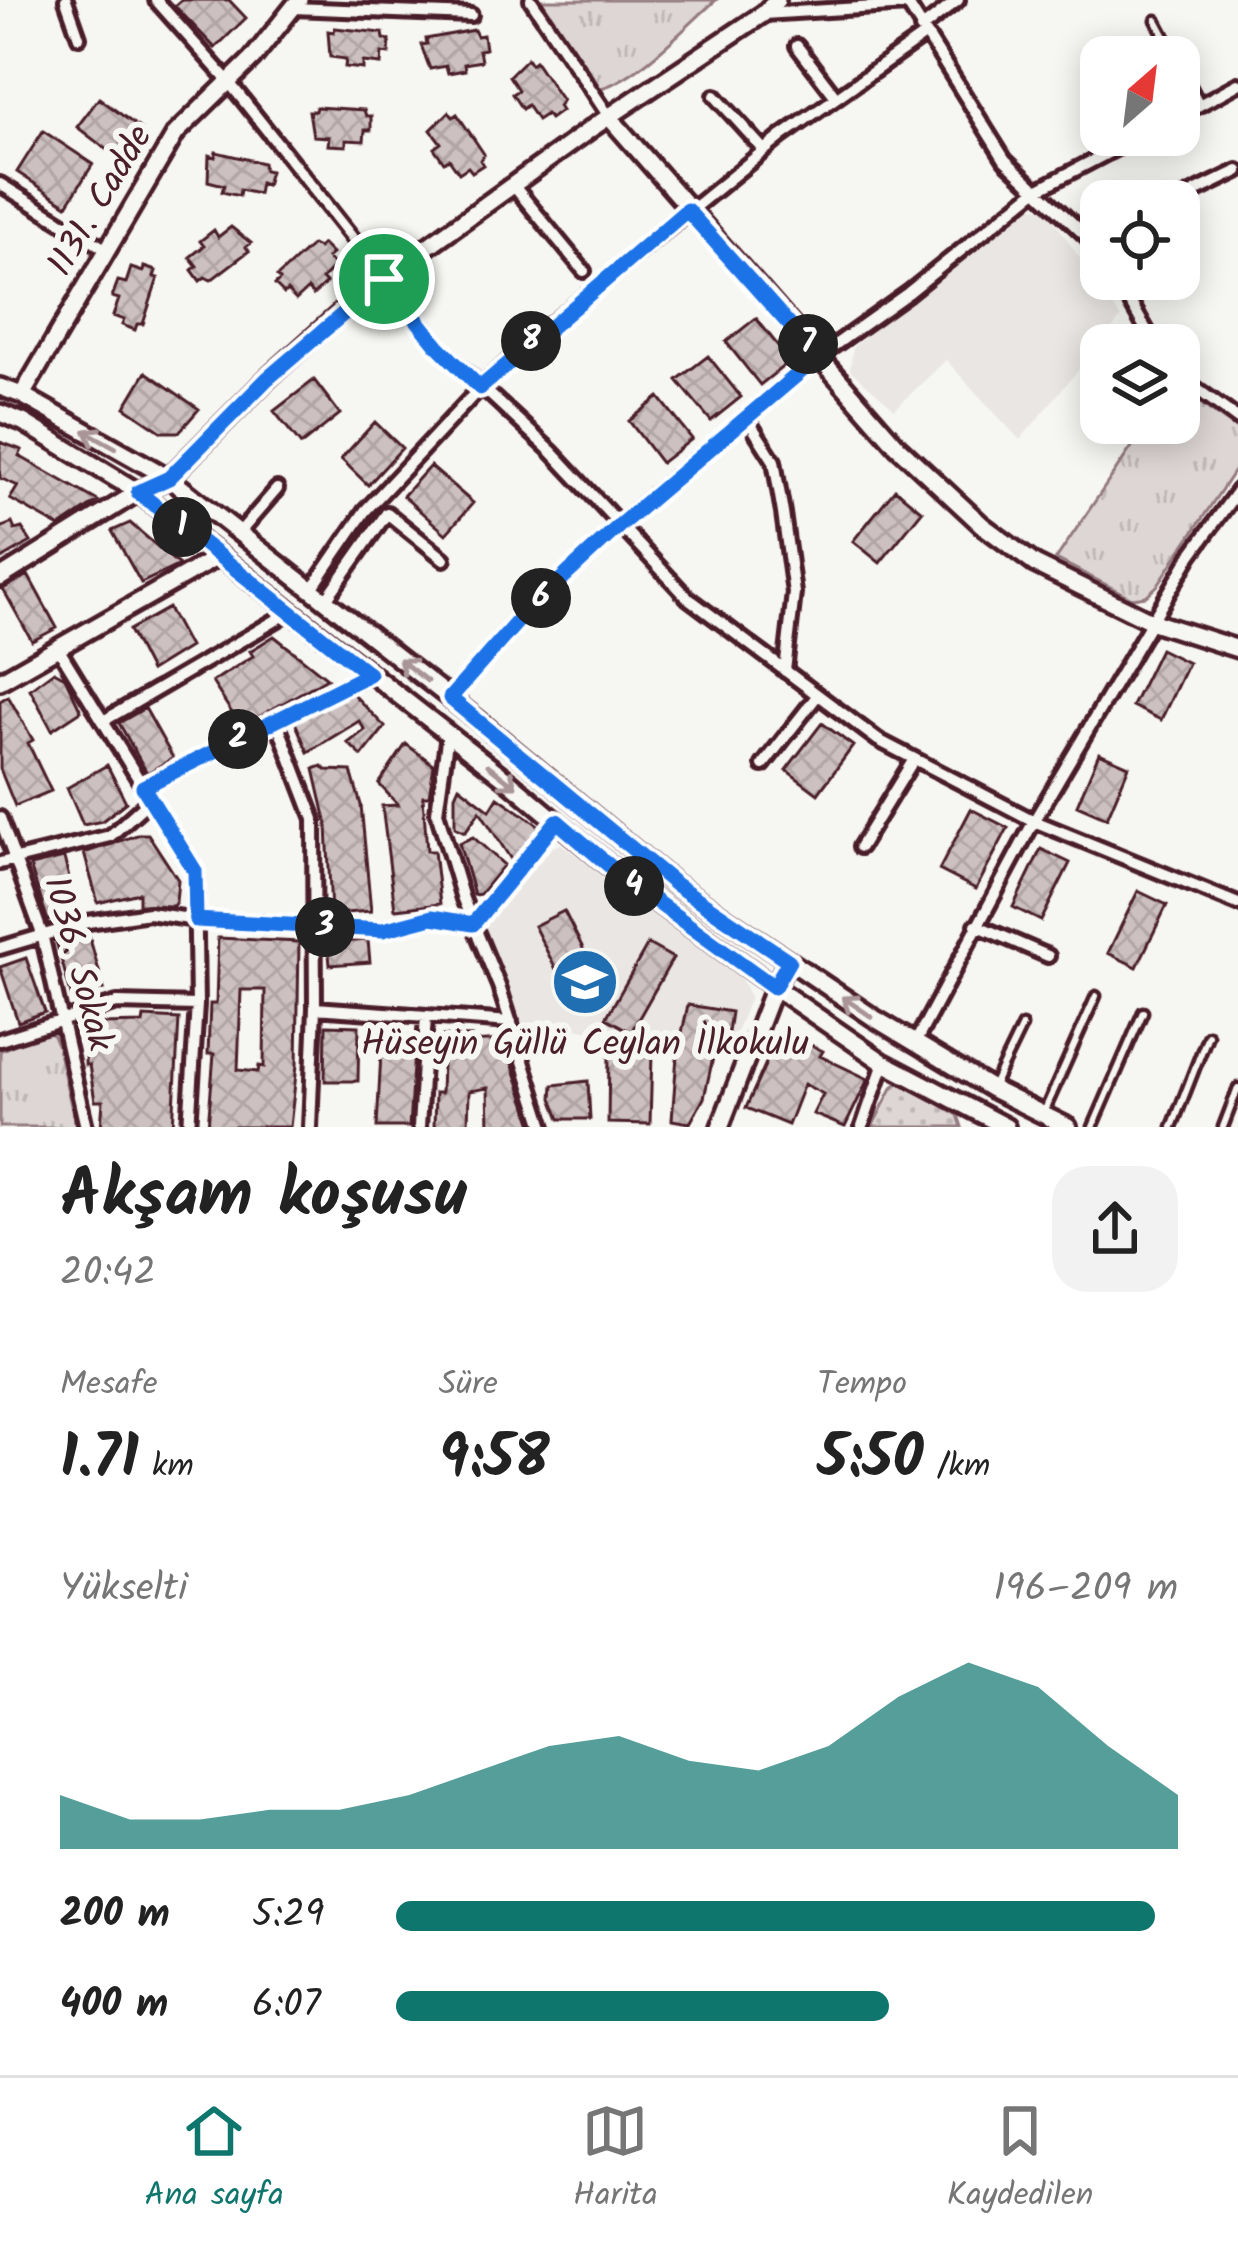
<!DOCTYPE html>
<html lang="tr">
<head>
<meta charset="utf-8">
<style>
	:root { --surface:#fff; --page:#f2f2f2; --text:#222; --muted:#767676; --line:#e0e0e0; --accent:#0f766e }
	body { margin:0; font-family:Kalam,sans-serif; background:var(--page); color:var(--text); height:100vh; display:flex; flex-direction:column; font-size:45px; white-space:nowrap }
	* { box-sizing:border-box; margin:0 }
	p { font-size:39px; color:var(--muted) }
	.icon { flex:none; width:66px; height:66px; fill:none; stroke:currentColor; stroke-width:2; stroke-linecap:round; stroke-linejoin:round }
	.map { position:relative; height:1127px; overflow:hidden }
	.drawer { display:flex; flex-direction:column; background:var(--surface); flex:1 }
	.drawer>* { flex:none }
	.needle { width:78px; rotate:28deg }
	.controls { position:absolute; left:1080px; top:36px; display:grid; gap:24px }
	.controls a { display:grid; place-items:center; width:120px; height:120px; border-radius:24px; background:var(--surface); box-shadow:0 6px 30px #0003; font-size:60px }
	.pin { position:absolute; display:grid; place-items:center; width:102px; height:102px; color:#fff; margin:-51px; border:6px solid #fff; border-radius:50%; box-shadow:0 3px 12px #0007 }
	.km { position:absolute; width:60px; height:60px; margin:-30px; border-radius:50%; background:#222; color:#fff; font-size:33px; line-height:60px; text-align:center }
	.round { display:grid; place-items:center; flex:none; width:126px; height:126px; border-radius:36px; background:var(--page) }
	.summary { display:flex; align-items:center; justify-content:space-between; height:204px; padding:0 60px }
	h1 { font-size:66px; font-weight:800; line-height:90px }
	.stats { display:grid; grid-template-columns:repeat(3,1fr); gap:18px; height:204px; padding:12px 60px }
	.stats div { display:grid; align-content:center }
	.stats b { font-size:60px; font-weight:800 }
	.stats small { font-size:33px; font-weight:400 }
	.stats p { font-size:33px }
	.chart { height:336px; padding:24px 60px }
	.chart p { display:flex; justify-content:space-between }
	.chart svg { width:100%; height:216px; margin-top:12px; fill:var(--accent); opacity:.7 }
	ul { padding:0 60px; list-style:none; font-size:39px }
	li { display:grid; grid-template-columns:192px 144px 1fr; align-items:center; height:90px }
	li i { height:30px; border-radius:15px; background:var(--accent) }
	.menu { display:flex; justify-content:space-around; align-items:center; height:168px; border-top:3px solid var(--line); background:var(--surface); font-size:33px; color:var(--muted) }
	.menu a { display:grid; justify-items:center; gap:6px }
	.menu .on { color:var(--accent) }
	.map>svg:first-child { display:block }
</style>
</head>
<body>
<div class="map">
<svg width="1238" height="1127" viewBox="0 0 1238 1127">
	<defs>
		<pattern id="grass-dots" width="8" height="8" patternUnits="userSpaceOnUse" patternTransform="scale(3)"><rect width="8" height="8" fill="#ddd6d5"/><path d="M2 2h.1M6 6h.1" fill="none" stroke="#bfb7b7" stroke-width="1.8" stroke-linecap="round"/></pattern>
		<pattern id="park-tufts" width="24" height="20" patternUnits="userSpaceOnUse" patternTransform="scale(3)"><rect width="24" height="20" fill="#ddd6d5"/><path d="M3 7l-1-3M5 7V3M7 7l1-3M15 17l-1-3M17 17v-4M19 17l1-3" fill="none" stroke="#bfb7b7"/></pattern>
		<pattern id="building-cross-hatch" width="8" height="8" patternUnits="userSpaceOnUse" patternTransform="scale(3)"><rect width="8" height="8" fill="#ccc1c0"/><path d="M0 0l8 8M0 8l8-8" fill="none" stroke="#b1a5a5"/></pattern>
	</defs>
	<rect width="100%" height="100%" fill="#f6f6f2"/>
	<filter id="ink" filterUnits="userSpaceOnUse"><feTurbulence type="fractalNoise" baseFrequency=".00833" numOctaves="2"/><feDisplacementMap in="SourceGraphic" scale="24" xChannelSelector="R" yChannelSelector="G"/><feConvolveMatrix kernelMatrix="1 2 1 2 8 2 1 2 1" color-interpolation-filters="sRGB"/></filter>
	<g filter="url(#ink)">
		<!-- built -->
		<path fill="#e9e6e3" d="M 1028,206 L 1046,209 L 1121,318 L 1020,440 L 946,360 L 895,409 L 850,370 L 853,347 Z
			M 561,844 L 740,977 L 750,997 L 727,1055 L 569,1027 L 527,1042 L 484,924 L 553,847 Z"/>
		<!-- grass -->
		<path fill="url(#grass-dots)" stroke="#947a80" stroke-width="3" d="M 901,1082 L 958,1115 L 962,1127 L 872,1127 L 893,1086 Z"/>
		<!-- park -->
		<path fill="url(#park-tufts)" stroke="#947a80" stroke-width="3" d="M 536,0 L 716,0 C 687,25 633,84 596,89 Z
			M 1179,388 L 1238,430 L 1238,465 L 1157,586 L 1146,596 L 1132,598 L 1056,559 L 1148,423 L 1179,423 Z
			M 42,1032 L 52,1034 L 57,1044 L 76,1127 L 0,1127 L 0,1051 Z"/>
		<!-- building -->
		<path fill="url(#building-cross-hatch)" stroke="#4a1f2b" stroke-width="3" fill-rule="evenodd" d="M 182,0 L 229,0 L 246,18 L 215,48 L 175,6 Z
			M 335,28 L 383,33 L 384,39 L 390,40 L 389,54 L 382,53 L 381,64 L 363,62 L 363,69 L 345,67 L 346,59 L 330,57 L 328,31 L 334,32 Z
			M 474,30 L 477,36 L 483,35 L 485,49 L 479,50 L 481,61 L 464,64 L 465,70 L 448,73 L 446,66 L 430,69 L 421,45 L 427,44 L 426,39 Z
			M 527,58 L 531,64 L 535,61 L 562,101 L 558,106 L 561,111 L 550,119 L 546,114 L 537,120 L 527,105 L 522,109 L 512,94 L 518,90 L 509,76 Z
			M 99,98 L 142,130 L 120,160 L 77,127 Z
			M 316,107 L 364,110 L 366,116 L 371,116 L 371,130 L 365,130 L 364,141 L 346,140 L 346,146 L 328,145 L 329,137 L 313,136 L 309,111 L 315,111 Z
			M 449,112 L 453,117 L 457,114 L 484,154 L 480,160 L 483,165 L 472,172 L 468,167 L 459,173 L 449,159 L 444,162 L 434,148 L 441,143 L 431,130 Z
			M 43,131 L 93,164 L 67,205 L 17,172 Z
			M 216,152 L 263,163 L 264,170 L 270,171 L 266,185 L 260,183 L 258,194 L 240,190 L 239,196 L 222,192 L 224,185 L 208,181 L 209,155 L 215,157 Z
			M 231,227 L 251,243 L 246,247 L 249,251 L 211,280 L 205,277 L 200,281 L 192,270 L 197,266 L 190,257 L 204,246 L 200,241 L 214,230 L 218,237 Z
			M 322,244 L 332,254 L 327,258 L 335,266 L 322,279 L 326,283 L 313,295 L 308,289 L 296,300 L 287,291 L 284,294 L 275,285 L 280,280 L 277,277 L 312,245 L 318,248 Z
			M 144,267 L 156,271 L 154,277 L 158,278 L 143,324 L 137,324 L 135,330 L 122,325 L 124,320 L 113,316 L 119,299 L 112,297 L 118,281 L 126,283 L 131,268 L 143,272 Z
			M 756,318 L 790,361 L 760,385 L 726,342 Z
			M 708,356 L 741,397 L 711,421 L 677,380 Z
			M 146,372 L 199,409 L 179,432 L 162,432 L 125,407 Z
			M 314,380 L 340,414 L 301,445 L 274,411 Z
			M 659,397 L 692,439 L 661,463 L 629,421 Z
			M 375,422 L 402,448 L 368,485 L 341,459 Z
			M 0,442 L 22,450 L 19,456 L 98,501 L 60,527 L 10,499 L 18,486 L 0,478 Z
			M 430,466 L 473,503 L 446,534 L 403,496 Z
			M 895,489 L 922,511 L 880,563 L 853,541 Z
			M 12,523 L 15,530 L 22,528 L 31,542 L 0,560 L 0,528 Z
			M 130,523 L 179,565 L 141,583 L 112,531 Z
			M 28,575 L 57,628 L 32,641 L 3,589 Z
			M 168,608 L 189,647 L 150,671 L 129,630 Z
			M 274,636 L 327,678 L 241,727 L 212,682 L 253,656 L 250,651 Z
			M 1160,649 L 1188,663 L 1161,720 L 1132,706 Z
			M 54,671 L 65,677 L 81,711 L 52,730 L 30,689 Z
			M 352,693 L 385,727 L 362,756 L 348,743 L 365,730 L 359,721 L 308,752 L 295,722 Z
			M 8,696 L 33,740 L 28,743 L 51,791 L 15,806 L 0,769 L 0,701 Z
			M 145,708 L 173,758 L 147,773 L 119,723 Z
			M 822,723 L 853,746 L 818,794 L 786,770 Z
			M 406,744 L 434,765 L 429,796 L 423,796 L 427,851 L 434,851 L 440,904 L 395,909 L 382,806 L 398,805 L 379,784 Z
			M 1099,753 L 1129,766 L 1107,818 L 1077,805 Z
			M 107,765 L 126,802 L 102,821 L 83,825 L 67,788 Z
			M 322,766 L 326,770 L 351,771 L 361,805 L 371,911 L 331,914 L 327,825 L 314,769 Z
			M 459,786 L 490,810 L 498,797 L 540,826 L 512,861 L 480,811 L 465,832 L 455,827 L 455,795 Z
			M 971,809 L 1008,828 L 976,889 L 939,870 Z
			M 140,834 L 148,834 L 178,880 L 176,902 L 173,906 L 139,905 L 139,893 L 98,903 L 84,853 Z
			M 473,837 L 504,865 L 480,894 L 474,895 L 459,843 Z
			M 1041,849 L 1070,863 L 1041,921 L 1013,907 Z
			M 64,858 L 78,914 L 48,921 L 30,866 Z
			M 1138,891 L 1167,905 L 1137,967 L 1108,953 Z
			M 564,911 L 592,966 L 562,981 L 534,926 Z
			M 88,932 L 104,989 L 72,998 L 56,941 Z
			M 218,938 L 299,942 L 297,1065 L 290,1127 L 208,1127 L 214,1054 L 208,1054 L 210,1004 L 216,1004 ZM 241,990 L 265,990 L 264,1067 L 259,1066 L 258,1072 L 238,1070 Z
			M 368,940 L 370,962 L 330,965 L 328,943 Z
			M 648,944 L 673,958 L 631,1032 L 606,1018 Z
			M 26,958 L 45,1012 L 18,1022 L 0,967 Z
			M 688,1005 L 731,1012 L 726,1046 L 716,1044 L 704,1098 L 690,1123 L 672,1120 L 677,1056 Z
			M 144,1017 L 179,1019 L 173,1127 L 101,1127 L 103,1101 L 95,1101 L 89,1065 L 85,1065 L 86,1031 L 100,1024 L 143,1023 Z
			M 326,1025 L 359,1026 L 358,1081 L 325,1081 Z
			M 787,1033 L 823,1051 L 820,1056 L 868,1079 L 845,1127 L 813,1114 L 823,1094 L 804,1084 L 788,1125 L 746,1108 L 774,1045 Z
			M 382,1035 L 415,1036 L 409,1127 L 377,1127 Z
			M 443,1036 L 471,1037 L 470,1042 L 504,1040 L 534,1127 L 489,1127 L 488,1088 L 469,1091 L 468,1127 L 434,1127 L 435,1093 L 441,1093 Z
			M 609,1053 L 652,1054 L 650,1124 L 608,1123 Z
			M 588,1081 L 590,1119 L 560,1119 L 552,1098 L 553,1085 Z"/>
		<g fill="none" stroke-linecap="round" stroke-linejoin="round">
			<!-- lane casing -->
			<g stroke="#4a1f2b" stroke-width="15">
				<path id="lane" d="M 1156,20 L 1176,57
					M 1179,63 L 1200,103
					M 992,1088 L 1022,1026
					M 1044,1112 L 1096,996
					M 1093,1127 L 1143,1012
					M 1172,1127 L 1208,1035
					M 1223,1127 L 1238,1088"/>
			</g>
			<!-- street casing -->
			<g stroke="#4a1f2b" stroke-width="20">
				<path id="street" d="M 66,0 L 79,37
					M 156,0 L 228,81 L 438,346 L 552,452 L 688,598 L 878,740 L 1034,821 L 1238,904
					M 531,0 L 610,118
					M 905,0 L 1005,160 L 1101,250
					M 293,8 L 471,15
					M 763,14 L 908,5
					M 921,29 L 958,0
					M 797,46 L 836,97
					M 715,96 L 764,150
					M 1179,116 L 1238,84
					M 0,184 L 107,250
					M 513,185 L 584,271
					M 1176,201 L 1238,171
					M 1117,279 L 1155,345
					M 1179,376 L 1238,419
					M 746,417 L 774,461 L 783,513 L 794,593 L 785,671
					M 239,533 L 277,489
					M 311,590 L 365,511 L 480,388 L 529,342 L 782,136 L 925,35
					M 325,601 L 387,513 L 444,559
					M 58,648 L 195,871 L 197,1005 L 189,1127
					M 450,698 L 524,614 L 635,511 L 818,357 L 908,293 L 1035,191 L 1142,135
					M 105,720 L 290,612
					M 276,720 L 314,819 L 315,1008 L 310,1127
					M 448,734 L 437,812 L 463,899 L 499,986 L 544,1127
					M 763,765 L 817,696
					M 143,787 L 369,674
					M 0,818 L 42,934 L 86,1127
					M 860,847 L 914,759
					M 0,863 L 110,836 L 150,800
					M 976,925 L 1048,956
					M 0,948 L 88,922 L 149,913 L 196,920 L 383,930 L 432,917 L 473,924 L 557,821
					M 315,1008 L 511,1022
					M 0,1040 L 117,1003 L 197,1005
					M 915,1043 L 1034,821 L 1191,555 L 1238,490
					M 419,1127 L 426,1016
					M 862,1127 L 884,1063"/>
			</g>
			<!-- secondary casing -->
			<g stroke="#4a1f2b" stroke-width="24">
				<path id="secondary" d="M 610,118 L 898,447 L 982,525 L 1035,564 L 1153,622 L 1238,649
					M 0,387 L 22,395 L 169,478 L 479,721 L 675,884 L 874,1018 L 992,1089 L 1068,1127
					M 22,395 L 176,133 L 252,59 L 299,0
					M 0,413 L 23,422 L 138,492 L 511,783 L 625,879 L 774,987 L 884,1063 L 1006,1127
					M 0,578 L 138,492 L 169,478 L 267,379 L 363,293 L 592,128 L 763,14 L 777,0
					M 0,681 L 219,556
					M 720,1127 L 774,987 L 789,961"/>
			</g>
			<!-- lane -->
			<use href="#lane" stroke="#f6f6f2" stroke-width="6"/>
			<!-- street -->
			<use href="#street" stroke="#f6f6f2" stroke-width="10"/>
			<!-- secondary -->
			<use href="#secondary" stroke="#f6f6f2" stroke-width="15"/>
		</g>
		<!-- one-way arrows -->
		<defs><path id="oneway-shaft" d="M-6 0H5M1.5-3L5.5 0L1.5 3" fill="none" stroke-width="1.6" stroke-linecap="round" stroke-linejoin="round" transform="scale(3)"/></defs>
		<g stroke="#a99598">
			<use href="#oneway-shaft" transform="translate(100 439) rotate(-151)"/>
			<use href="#oneway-shaft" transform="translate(413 670) rotate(-142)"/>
			<use href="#oneway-shaft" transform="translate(502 776) rotate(38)"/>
			<use href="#oneway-shaft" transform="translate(857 1007) rotate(-146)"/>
		</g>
	</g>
	<g fill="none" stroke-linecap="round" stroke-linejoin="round" filter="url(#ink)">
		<!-- route casing -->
		<g stroke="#fff" stroke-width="24">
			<path id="route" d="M 687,210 L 818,357 L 620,525 L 524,614 L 450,698 L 675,884 L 789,961 L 774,987 L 625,879 L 557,821 L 473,924 L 432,917 L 383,930 L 196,920 L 195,871 L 143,787 L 369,674 L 138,492 L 169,478 L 267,379 L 384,279 L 438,346 L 480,388 Z"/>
		</g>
		<!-- route -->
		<use href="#route" stroke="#1a73e8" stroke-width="15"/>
	</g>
	<!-- icons -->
	<defs>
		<g id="school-disc" transform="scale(3.45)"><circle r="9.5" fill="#1f6fb2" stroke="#f6f6f2"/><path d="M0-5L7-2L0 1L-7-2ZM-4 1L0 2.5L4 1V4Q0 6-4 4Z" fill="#fff"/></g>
	</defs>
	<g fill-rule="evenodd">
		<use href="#school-disc" x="585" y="982"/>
	</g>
	<g text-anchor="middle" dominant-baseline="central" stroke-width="12" stroke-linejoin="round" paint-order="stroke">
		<!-- street labels -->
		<g font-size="36" fill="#4a1f2b" stroke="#f6f6f2">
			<text transform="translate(101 201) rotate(-59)">1131. Cadde</text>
			<text transform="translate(77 964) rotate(75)">1036. Sokak</text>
		</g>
		<!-- poi labels -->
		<g font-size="36" fill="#4a1f2b" stroke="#f6f6f2">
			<text x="585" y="1045">Hüseyin Güllü Ceylan İlkokulu</text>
		</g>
	</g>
</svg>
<div class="controls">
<a><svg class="needle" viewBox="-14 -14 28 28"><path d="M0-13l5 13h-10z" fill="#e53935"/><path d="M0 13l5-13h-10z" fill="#767676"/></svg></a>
<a><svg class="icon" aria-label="locate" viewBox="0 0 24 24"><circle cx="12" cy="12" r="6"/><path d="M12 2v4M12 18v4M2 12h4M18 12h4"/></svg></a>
<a><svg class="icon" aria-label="layers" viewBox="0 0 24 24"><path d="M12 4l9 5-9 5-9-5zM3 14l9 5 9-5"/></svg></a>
</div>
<div class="pin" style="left:384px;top:279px;background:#1e9e55"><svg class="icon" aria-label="arrive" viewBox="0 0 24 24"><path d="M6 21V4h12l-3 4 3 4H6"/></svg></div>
<b class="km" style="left:182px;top:527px">1</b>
<b class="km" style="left:238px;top:739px">2</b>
<b class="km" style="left:325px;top:927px">3</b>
<b class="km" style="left:634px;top:886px">4</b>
<b class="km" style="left:541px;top:598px">6</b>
<b class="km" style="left:808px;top:344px">7</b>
<b class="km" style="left:531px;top:341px">8</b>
</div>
<section class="drawer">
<div class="summary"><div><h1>Akşam koşusu</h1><p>20:42</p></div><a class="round"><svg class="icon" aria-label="share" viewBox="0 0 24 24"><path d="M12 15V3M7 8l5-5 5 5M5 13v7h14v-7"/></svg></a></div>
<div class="stats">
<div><p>Mesafe</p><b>1.71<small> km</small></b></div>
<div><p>Süre</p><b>9:58</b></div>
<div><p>Tempo</p><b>5:50<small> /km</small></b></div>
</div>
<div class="chart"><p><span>Yükselti</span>196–209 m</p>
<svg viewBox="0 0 160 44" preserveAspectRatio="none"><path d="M0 44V33L10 38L20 38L30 36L40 36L50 33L60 28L70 23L80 21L90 26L100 28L110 23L120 13L130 6L140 11L150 23L160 33V44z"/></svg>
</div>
<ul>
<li><b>200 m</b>5:29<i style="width:97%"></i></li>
<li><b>400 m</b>6:07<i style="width:63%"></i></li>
</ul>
</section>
<nav class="menu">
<a class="on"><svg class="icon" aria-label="home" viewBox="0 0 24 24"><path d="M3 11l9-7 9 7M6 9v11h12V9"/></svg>Ana sayfa</a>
<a><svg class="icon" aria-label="map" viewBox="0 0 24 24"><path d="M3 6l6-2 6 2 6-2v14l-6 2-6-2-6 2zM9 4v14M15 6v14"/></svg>Harita</a>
<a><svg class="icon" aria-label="saved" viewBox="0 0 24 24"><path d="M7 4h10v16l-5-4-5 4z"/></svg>Kaydedilen</a>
</nav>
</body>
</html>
